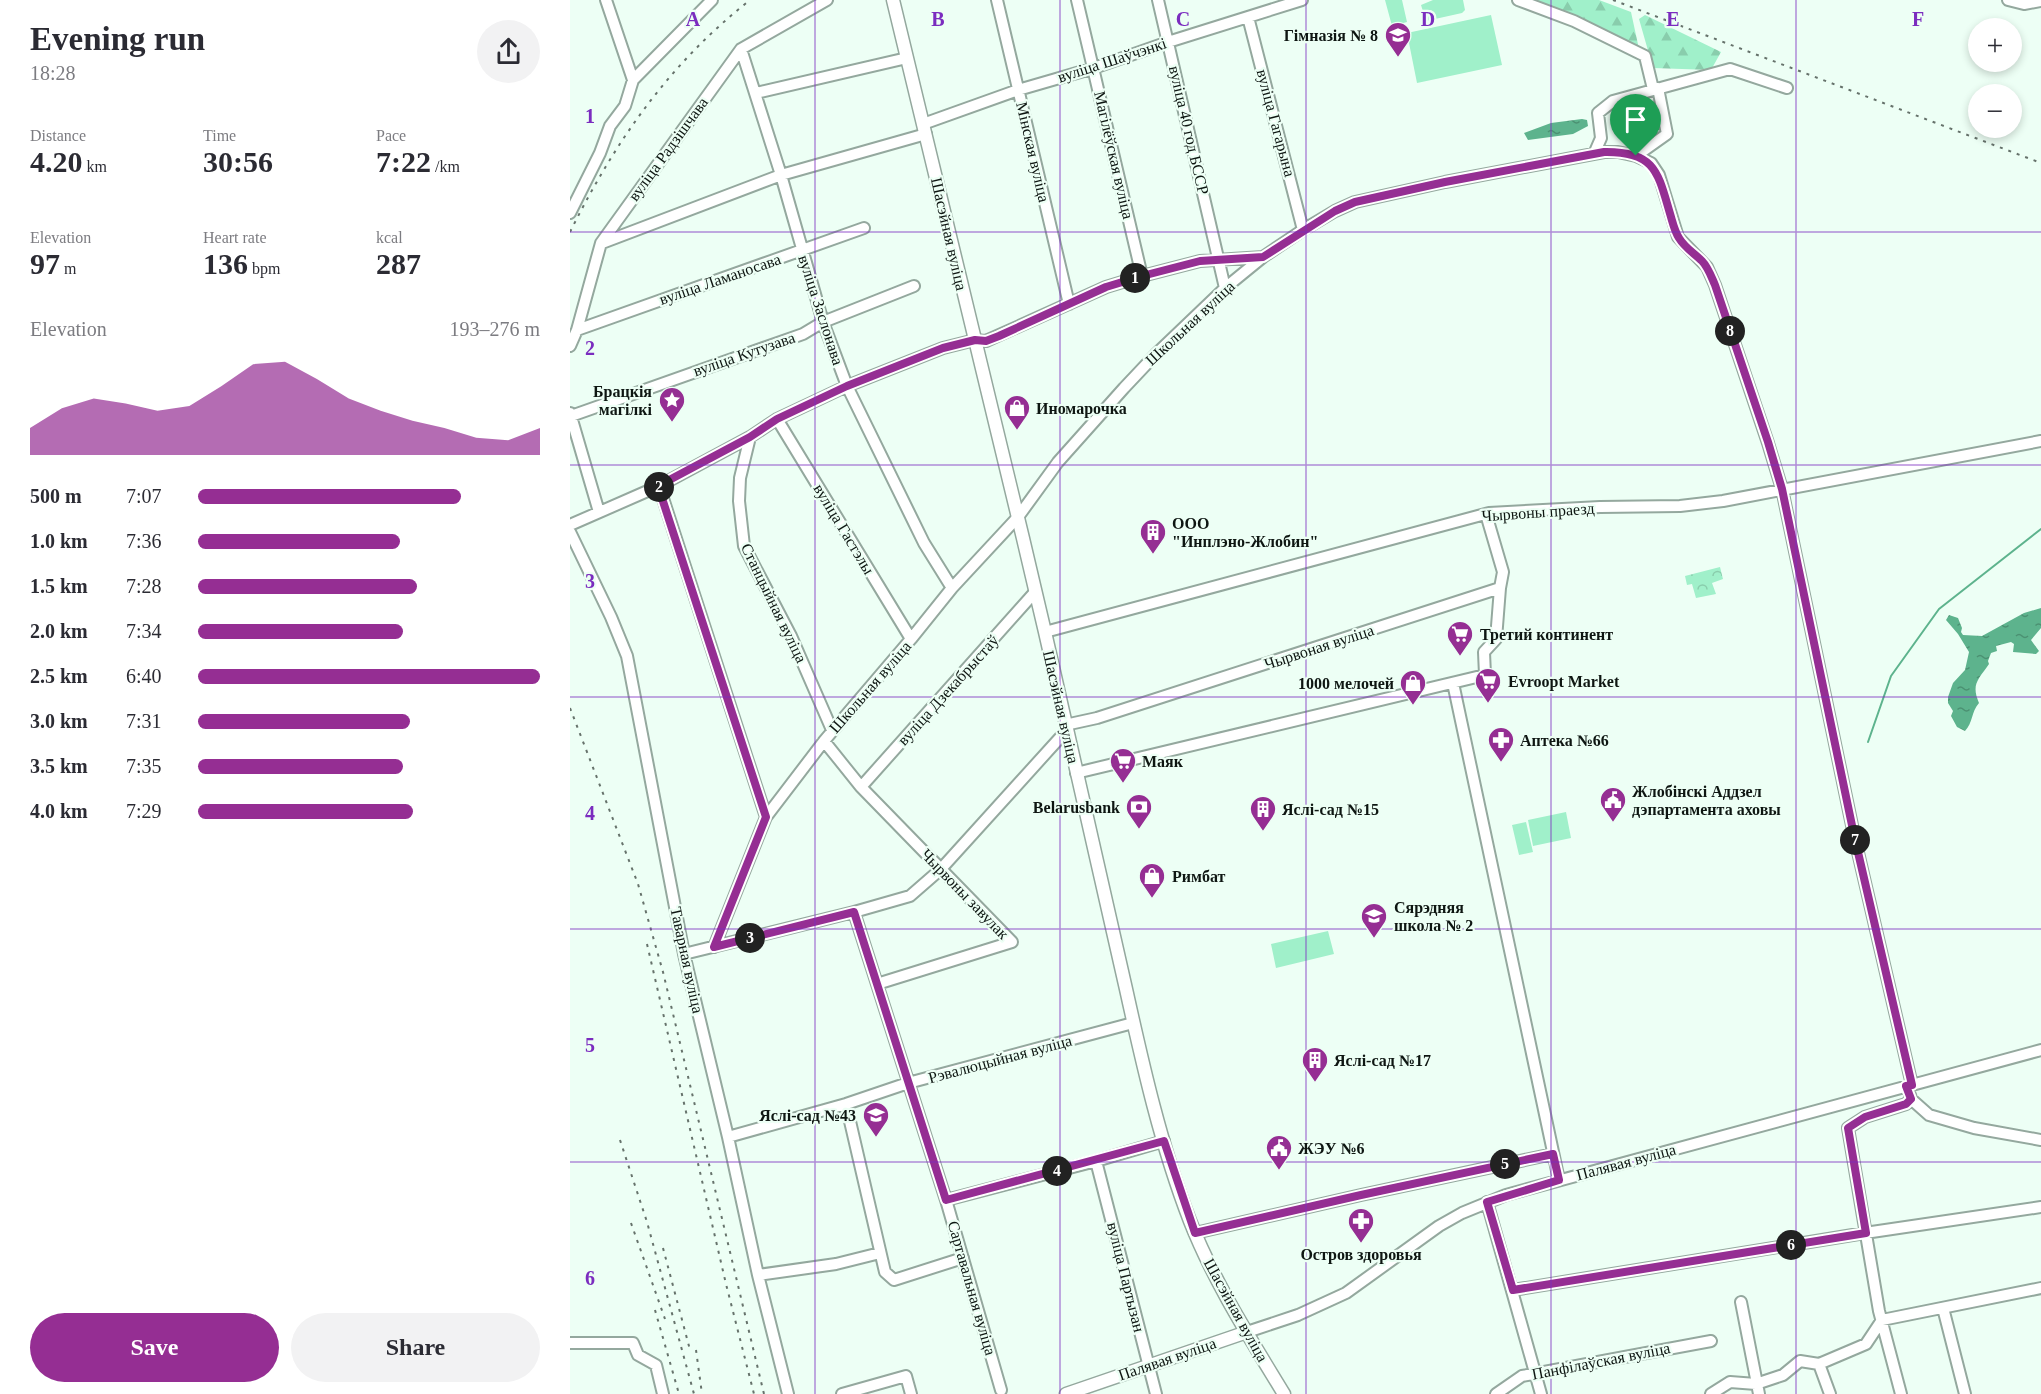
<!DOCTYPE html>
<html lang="en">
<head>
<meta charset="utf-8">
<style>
	:root { --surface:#fff; --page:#f2f2f3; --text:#2b2b33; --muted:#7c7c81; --accent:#952e93 }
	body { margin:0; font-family:Georgia,serif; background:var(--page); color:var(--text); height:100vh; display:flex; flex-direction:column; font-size:22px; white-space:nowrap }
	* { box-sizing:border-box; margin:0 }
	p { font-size:20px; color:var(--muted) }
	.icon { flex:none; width:33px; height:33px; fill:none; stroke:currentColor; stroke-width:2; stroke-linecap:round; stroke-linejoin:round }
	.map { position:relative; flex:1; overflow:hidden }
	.drawer { display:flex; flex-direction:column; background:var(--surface); width:570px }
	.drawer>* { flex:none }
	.buttons { position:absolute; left:1398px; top:18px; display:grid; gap:12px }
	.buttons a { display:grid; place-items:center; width:54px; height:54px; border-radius:50%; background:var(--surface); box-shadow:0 3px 9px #0003; font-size:30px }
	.pin { position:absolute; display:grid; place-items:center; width:51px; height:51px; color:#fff; margin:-62px -26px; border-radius:50% 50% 50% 0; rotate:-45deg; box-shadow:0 0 6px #0007 }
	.pin .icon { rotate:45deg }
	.km { position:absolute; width:30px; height:30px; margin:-15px; border-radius:50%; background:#222; color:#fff; font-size:16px; line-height:30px; text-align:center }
	.round { display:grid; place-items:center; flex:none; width:63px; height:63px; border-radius:32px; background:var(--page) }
	.overview { display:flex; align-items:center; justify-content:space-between; height:102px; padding:0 30px }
	h1 { font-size:33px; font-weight:700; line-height:45px }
	.figures { display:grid; grid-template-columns:repeat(3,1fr); gap:9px; height:102px; padding:6px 30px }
	.figures div { display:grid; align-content:center }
	.figures b { font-size:30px; font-weight:700 }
	.figures small { font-size:16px; font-weight:400 }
	.figures p { font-size:16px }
	.chart { height:168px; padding:12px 30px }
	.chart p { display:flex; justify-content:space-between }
	.chart svg { width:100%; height:108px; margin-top:6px; fill:var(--accent); opacity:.7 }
	.button { display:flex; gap:12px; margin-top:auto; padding:12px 30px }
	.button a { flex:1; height:69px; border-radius:36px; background:var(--accent); color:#fff; font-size:24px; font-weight:700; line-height:69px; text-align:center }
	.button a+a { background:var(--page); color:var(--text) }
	ul { padding:0 30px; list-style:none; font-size:20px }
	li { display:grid; grid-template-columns:96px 72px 1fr; align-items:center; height:45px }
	li i { height:15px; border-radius:8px; background:var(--accent) }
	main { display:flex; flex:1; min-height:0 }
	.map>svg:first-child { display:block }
</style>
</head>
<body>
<main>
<section class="drawer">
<div class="overview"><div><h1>Evening run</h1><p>18:28</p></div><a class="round"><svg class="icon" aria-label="share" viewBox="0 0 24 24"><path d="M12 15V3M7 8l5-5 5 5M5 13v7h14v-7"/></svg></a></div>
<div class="figures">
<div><p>Distance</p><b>4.20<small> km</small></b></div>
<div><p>Time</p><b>30:56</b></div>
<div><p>Pace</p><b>7:22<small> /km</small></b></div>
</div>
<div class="figures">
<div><p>Elevation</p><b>97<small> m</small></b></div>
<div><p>Heart rate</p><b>136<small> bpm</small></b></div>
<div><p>kcal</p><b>287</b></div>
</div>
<div class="chart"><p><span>Elevation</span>193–276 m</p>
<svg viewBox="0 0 160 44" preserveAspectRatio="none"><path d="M0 44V33L10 25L20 21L30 23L40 26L50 24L60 16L70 7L80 6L90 13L100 21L110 26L120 30L130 33L140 37L150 38L160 33V44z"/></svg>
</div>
<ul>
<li><b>500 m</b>7:07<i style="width:77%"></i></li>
<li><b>1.0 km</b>7:36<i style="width:59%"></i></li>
<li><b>1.5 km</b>7:28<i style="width:64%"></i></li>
<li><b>2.0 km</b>7:34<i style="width:60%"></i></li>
<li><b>2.5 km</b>6:40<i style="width:100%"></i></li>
<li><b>3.0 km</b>7:31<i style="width:62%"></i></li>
<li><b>3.5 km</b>7:35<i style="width:60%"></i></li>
<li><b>4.0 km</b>7:29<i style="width:63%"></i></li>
</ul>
<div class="button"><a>Save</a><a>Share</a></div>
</section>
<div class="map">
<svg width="1471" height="1394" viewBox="0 0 1471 1394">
	<defs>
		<pattern id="forest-firs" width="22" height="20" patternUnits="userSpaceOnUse" patternTransform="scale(1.5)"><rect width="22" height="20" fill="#a0f0ca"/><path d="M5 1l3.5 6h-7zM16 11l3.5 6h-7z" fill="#89cdac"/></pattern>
		<pattern id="park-crowns" width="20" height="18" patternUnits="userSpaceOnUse" patternTransform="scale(1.5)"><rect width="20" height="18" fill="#a0f0ca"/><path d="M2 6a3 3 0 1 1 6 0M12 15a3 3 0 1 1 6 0" fill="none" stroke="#89cdac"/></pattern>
		<pattern id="water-ripples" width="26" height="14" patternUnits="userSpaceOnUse" patternTransform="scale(1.5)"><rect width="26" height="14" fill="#5db38d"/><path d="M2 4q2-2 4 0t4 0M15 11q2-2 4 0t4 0" fill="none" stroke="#4b9172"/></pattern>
	</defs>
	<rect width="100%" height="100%" fill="#edfff5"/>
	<!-- forest -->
	<path fill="url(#forest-firs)" d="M 956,0 L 1029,0 L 1061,12 L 1069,49 Z
		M 1075,15 L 1151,52 L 1141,70 L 1083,68 L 1069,19 Z"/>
	<!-- park -->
	<path fill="url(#park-crowns)" d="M 1150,567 L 1153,579 L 1142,583 L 1146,594 L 1126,598 L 1122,584 L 1117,585 L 1115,576 Z"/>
	<!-- garden -->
	<path fill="#a0f0ca" d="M 815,0 L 832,0 L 837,22 L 822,26 Z
		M 863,0 L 893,0 L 895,10 L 892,13 L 856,21 L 851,5 Z
		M 921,15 L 932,65 L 847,83 L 837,33 Z
		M 996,812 L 1001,838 L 963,846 L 958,820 Z
		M 956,822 L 963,852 L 949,855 L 942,825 Z
		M 758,931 L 764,954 L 706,968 L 701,944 Z"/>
	<!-- water -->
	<path fill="url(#water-ripples)" d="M 1012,119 L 1017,120 L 1018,126 L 1003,134 L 958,140 L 954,133 L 981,123 Z
		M 1471,608 L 1471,628 L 1461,640 L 1469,651 L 1466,654 L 1443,652 L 1444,644 L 1441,642 L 1426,646 L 1427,651 L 1421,653 L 1418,661 L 1419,664 C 1408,680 1401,684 1409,703 C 1401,712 1403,723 1395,731 L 1387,727 L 1381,716 L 1383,711 L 1378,703 L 1378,697 L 1383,683 L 1395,670 L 1399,652 L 1388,634 L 1376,620 L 1379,615 L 1388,618 L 1392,628 L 1391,632 L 1393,635 L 1412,636 L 1454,613 Z"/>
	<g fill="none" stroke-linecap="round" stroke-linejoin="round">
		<!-- stream -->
		<path stroke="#5db38d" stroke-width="2" d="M 1298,742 L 1321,676 L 1369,609 L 1471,529"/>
		<!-- minor casing -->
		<g stroke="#94a89e" stroke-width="14">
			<path id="minor" d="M 36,0 L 63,80
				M 427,0 L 499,304
				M 507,0 L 572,276
				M 588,0 L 655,288
				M 948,0 L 1004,21 L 1075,56 L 1083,89
				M 1438,0 L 1454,4 L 1471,1
				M 678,17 L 733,230
				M 171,49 L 211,175 L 253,322 L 277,386 L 354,543 L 382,588
				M 186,93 L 337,58
				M 353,124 L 448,90 L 524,68 L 598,42 L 732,0
				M 1024,154 L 1031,138 L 1028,113 L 1043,101 L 1160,69 L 1217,88
				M 1066,156 L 1097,134 L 1088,88
				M 0,213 L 30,153 L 40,126 L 55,106 L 63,80 L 142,0
				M 32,243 L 211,175 L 356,134
				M 7,330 L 294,228
				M 0,346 L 7,330 L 31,243 L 171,49 L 257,0
				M 0,413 L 29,512
				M 1,416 L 233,334 L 253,322 L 344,286
				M 207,419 L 341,639
				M 180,437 L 170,478 L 169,501 L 174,546 L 221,636 L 262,730
				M 89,486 L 196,817
				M 0,525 L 89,486 L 180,437 L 207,419 L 277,386 L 373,348 L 405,340 L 416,341 L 536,287 L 572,276 L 630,261 L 693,257
				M 0,532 L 41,617 L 57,656 L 114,954 L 158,1137 L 188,1275 L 218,1394
				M 475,632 L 919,513 L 1030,507 L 1110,506 L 1153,501 L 1471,441
				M 883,683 L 989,1180
				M 495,725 L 527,718 L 930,588 L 933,572 L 916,514
				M 254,741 L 291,787 L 442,942 L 307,984
				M 506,773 L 915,675 L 914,652 L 926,639 L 930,588
				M 291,787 L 465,592
				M 284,912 L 376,1200 L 431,1390
				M 144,947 L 196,817 L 254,741 L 341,639 L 382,588 L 448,517 L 488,462 L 554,388 L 587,353 L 655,288 L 693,257 L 733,230 L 765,211 L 785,202 L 875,182 L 1034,152 L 1048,152 L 1066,156 L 1081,163 L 1089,175 L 1108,237 L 1137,267 L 1145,285 L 1198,443 L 1212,489 L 1284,835 L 1342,1085
				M 114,954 L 284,912 L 340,896 L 371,869 L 496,731
				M 1340,1095 L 1341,1099 L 1359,1115 L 1404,1128 L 1471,1140
				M 276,1104 L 315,1272 L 324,1280 L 393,1258
				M 158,1137 L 276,1104 L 338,1083 L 563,1023
				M 526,1161 L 586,1394
				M 376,1200 L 526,1161 L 594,1141
				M 917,1202 L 971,1394
				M 625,1233 L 791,1195 L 983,1154
				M 188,1275 L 266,1264 L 310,1253
				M 943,1290 L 1295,1233 L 1471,1207
				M 1171,1302 L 1189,1394
				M 1373,1308 L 1395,1394
				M 677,1332 L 728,1315 L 776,1293 L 869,1226 L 892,1213 L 936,1195 L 1471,1050
				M 0,1343 L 63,1343 L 68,1355 L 86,1365 L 93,1394
				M 1249,1364 L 1260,1394
				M 272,1394 L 336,1376 L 341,1394
				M 926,1394 L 952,1376 L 1141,1341
				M 1141,1394 L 1160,1382 L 1186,1384 L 1213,1375 L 1230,1361 L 1249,1364 L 1296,1344 L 1312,1320 L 1471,1288
				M 1331,1394 L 1309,1311 L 1278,1128 L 1295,1117 L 1336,1104 L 1341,1099"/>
		</g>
		<!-- major casing -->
		<g stroke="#94a89e" stroke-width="15">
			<path id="major" d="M 323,0 C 373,211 426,421 475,632 C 502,751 529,870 556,989 C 573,1066 591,1146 620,1221 C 644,1282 680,1338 714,1394
				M 496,1394 L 677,1332"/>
		</g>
		<!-- minor -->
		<use href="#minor" stroke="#fff" stroke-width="10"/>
		<!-- major -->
		<use href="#major" stroke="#fff" stroke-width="12"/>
		<!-- rail -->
		<path stroke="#66726b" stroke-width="2" stroke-dasharray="3 6" stroke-linecap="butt" d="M 1043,0 L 1471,163
			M 0,232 C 46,140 99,64 180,0
			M 0,708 L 68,884 L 93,972 L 194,1394
			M 77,944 L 156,1284 L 184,1394
			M 50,1140 L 77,1222 L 124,1394
			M 61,1223 L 95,1319
			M 93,1248 L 120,1350
			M 85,1310 L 109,1394
			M 126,1350 L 132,1394"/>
	</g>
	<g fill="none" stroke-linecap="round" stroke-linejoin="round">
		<!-- route casing -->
		<g stroke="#fff" stroke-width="12">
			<path id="route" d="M 1034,152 C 1087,151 1088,174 1101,217 C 1103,224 1105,232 1109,238 C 1115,248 1124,253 1132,261 C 1138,267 1141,276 1145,285 L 1198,442 L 1212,489 L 1284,835 L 1342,1085 L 1336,1086 L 1341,1099 L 1336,1104 L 1295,1117 L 1278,1128 L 1296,1233 L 943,1290 L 917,1202 L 989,1180 L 983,1154 L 791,1195 L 625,1233 L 594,1141 L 376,1200 L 284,912 L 144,947 L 196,817 L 88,486 L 180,437 L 207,419 L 277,386 L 373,348 L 405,340 L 416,341 L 429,336 L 536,287 L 572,276 L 630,261 L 693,257 L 765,211 L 785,202 L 875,182 Z"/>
		</g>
		<!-- route -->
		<use href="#route" stroke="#952e93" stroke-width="8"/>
	</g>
	<!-- grid -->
	<path fill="none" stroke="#7b2cbf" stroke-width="1.5" stroke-opacity="0.55" d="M 245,0 L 245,1394M 490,0 L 490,1394M 736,0 L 736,1394M 981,0 L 981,1394M 1226,0 L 1226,1394M 0,232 L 1471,232M 0,465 L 1471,465M 0,697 L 1471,697M 0,929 L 1471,929M 0,1162 L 1471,1162"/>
	<!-- icons -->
	<defs>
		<g id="school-pin" transform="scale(1.35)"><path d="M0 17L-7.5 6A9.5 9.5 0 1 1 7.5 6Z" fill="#952e93" stroke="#edfff5"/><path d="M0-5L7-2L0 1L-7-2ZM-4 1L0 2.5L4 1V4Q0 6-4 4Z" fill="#fff"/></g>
		<g id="sight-pin" transform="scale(1.35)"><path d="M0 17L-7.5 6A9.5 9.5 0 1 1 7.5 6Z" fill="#952e93" stroke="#edfff5"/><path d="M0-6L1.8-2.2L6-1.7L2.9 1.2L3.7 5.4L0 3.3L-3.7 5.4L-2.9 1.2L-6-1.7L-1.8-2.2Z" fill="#fff"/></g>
		<g id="shop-pin" transform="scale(1.35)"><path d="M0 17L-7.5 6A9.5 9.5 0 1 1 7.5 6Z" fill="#952e93" stroke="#edfff5"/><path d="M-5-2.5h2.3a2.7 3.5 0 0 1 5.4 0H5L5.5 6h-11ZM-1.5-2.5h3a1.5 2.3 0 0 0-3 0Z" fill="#fff"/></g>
		<g id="building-pin" transform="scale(1.35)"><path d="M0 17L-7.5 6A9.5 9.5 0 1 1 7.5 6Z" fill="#952e93" stroke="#edfff5"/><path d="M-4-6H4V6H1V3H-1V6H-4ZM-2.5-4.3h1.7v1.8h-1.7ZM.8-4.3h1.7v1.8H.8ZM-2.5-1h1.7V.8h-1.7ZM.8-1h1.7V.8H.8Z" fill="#fff"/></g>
		<g id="supermarket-pin" transform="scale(1.35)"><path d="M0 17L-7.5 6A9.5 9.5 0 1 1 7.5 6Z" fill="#952e93" stroke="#edfff5"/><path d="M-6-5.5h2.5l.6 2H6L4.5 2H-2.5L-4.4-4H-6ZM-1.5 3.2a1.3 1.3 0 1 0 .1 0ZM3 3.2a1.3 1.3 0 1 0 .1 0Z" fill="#fff"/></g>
		<g id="pharmacy-pin" transform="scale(1.35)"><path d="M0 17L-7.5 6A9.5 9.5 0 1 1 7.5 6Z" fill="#952e93" stroke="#edfff5"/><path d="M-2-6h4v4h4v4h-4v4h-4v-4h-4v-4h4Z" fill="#fff"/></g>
		<g id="civic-pin" transform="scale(1.35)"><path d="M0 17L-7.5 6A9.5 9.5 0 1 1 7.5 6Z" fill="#952e93" stroke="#edfff5"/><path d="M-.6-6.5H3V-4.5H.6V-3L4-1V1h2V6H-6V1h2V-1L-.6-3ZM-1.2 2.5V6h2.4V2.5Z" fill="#fff"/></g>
		<g id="bank-pin" transform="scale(1.35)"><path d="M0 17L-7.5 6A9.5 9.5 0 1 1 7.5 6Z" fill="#952e93" stroke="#edfff5"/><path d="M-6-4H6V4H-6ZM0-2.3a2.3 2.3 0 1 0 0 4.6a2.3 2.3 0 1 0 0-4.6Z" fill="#fff"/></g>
	</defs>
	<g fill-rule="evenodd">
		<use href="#school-pin" x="828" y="35"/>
		<use href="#sight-pin" x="102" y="400"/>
		<use href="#shop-pin" x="447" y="408"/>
		<use href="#building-pin" x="583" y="532"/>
		<use href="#supermarket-pin" x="890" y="634"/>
		<use href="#supermarket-pin" x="918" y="681"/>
		<use href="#shop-pin" x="843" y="683"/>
		<use href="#pharmacy-pin" x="931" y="740"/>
		<use href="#supermarket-pin" x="553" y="761"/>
		<use href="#civic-pin" x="1043" y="800"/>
		<use href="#bank-pin" x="569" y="807"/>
		<use href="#building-pin" x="693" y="809"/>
		<use href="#shop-pin" x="582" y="876"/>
		<use href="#school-pin" x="804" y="916"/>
		<use href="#building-pin" x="745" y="1060"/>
		<use href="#school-pin" x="306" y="1115"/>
		<use href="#civic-pin" x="709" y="1148"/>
		<use href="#pharmacy-pin" x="791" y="1221"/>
	</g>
	<g text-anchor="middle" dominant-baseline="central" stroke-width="4.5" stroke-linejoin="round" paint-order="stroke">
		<!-- poi labels -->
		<g font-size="16" font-weight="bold" fill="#0e1612" stroke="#edfff5" text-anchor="start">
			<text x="808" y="35" text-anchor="end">Гімназія № 8</text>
			<text x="82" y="391" text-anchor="end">Брацкія<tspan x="82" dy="18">магілкі</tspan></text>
			<text x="466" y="408">Иномарочка</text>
			<text x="602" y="523">ООО<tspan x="602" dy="18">"Инплэно-Жлобин"</tspan></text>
			<text x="910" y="634">Третий континент</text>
			<text x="938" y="681">Evroopt Market</text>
			<text x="824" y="683" text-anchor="end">1000 мелочей</text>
			<text x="950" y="740">Аптека №66</text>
			<text x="572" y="761">Маяк</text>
			<text x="1062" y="791">Жлобінскі Аддзел<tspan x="1062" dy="18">дэпартамента аховы</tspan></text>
			<text x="550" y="807" text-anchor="end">Belarusbank</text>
			<text x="712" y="809">Яслі-сад №15</text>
			<text x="602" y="876">Римбат</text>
			<text x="824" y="907">Сярэдняя<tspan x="824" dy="18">школа № 2</tspan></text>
			<text x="764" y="1060">Яслі-сад №17</text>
			<text x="286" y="1115" text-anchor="end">Яслі-сад №43</text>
			<text x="728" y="1148">ЖЭУ №6</text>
			<text x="791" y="1254" text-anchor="middle">Остров здоровья</text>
		</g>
		<!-- street labels -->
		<g font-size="16" fill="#0e1612" stroke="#edfff5">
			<text transform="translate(542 60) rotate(-18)">вуліца Шаўчэнкі</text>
			<text transform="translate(706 123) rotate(75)">вуліца Гагарына</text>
			<text transform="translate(619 130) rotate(77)">вуліца 40 год БССР</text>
			<text transform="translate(98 149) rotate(-54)">вуліца Радзішчава</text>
			<text transform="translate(463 152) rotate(77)">Мінская вуліца</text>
			<text transform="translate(544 155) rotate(77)">Магілёўская вуліца</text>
			<text transform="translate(379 234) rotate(77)">Шасэйная вуліца</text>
			<text transform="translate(150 279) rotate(-19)">вуліца Ламаносава</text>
			<text transform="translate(251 310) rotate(72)">вуліца Заслонава</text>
			<text transform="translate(620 323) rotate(-43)">Школьная вуліца</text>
			<text transform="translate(174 354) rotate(-19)">вуліца Кутузава</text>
			<text transform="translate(968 512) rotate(-4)">Чырвоны праезд</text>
			<text transform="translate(274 529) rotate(59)">вуліца Гастэлы</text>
			<text transform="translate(204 603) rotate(64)">Станцыйная вуліца</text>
			<text transform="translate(749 647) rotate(-18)">Чырвоная вуліца</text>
			<text transform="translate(300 687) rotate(-49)">Школьная вуліца</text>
			<text transform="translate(378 690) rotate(-48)">вуліца Дзекабрыстаў</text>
			<text transform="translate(491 707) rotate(77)">Шасэйная вуліца</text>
			<text transform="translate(395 894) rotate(46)">Чырвоны завулак</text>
			<text transform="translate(117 960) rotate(78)">Таварная вуліца</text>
			<text transform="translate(430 1059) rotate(-15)">Рэвалюцыйная вуліца</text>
			<text transform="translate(1056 1162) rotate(-15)">Палявая вуліца</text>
			<text transform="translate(556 1277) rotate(76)">вуліца Партызан</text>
			<text transform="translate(402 1288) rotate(74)">Сартавальная вуліца</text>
			<text transform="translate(666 1310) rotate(61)">Шасэйная вуліца</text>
			<text transform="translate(597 1359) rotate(-19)">Палявая вуліца</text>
			<text transform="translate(1031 1361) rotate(-11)">Панфілаўская вуліца</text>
		</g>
	</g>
	<g font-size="20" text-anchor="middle" font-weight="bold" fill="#7b2cbf" stroke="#edfff5" stroke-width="4.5" stroke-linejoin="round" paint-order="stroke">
		<text x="123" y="26">A</text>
		<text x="368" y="26">B</text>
		<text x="613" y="26">C</text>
		<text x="858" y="26">D</text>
		<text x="1103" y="26">E</text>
		<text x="1348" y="26">F</text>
		<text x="20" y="123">1</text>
		<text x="20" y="355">2</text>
		<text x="20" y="588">3</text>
		<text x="20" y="820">4</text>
		<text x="20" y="1052">5</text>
		<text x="20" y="1285">6</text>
	</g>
</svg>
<div class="buttons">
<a>+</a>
<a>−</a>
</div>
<div class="pin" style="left:1066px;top:156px;background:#1e9e55"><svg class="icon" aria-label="arrive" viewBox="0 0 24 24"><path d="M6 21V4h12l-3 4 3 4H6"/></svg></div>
<b class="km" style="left:565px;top:278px">1</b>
<b class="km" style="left:89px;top:487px">2</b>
<b class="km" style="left:180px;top:938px">3</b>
<b class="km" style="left:487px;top:1171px">4</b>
<b class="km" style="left:935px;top:1164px">5</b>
<b class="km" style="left:1221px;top:1245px">6</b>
<b class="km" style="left:1285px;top:840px">7</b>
<b class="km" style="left:1160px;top:331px">8</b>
</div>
</main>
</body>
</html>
